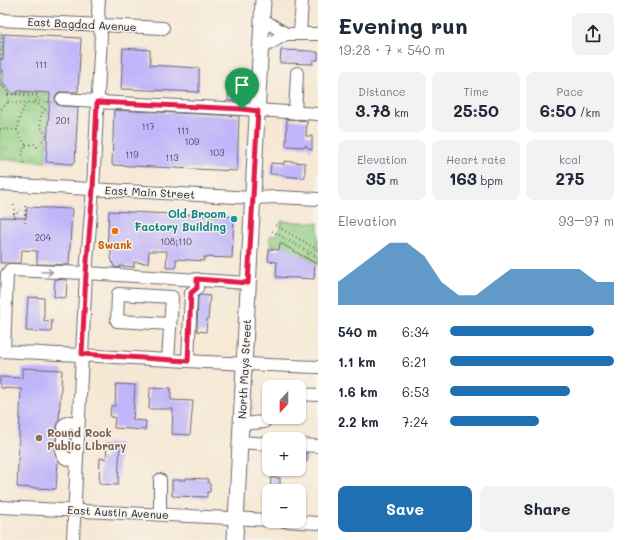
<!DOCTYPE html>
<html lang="en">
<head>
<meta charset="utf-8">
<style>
	:root { --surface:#fff; --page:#f2f2f3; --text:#1f2937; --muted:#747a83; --accent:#1f6fb2 }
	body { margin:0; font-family:Mali,sans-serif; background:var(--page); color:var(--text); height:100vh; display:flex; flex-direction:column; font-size:15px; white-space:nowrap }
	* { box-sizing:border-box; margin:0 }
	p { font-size:13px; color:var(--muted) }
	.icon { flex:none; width:22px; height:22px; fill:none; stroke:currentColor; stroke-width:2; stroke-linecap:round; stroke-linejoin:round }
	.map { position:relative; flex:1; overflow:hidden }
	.details { display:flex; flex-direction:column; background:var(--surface); width:316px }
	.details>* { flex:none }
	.needle { width:26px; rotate:201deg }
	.buttons { position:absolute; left:262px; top:380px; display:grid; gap:8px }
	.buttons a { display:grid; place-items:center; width:44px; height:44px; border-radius:8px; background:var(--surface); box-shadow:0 1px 3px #0004; font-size:20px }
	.pin { position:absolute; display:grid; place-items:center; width:34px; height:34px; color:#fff; margin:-41px -17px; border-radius:50% 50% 50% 0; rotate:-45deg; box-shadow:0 0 4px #0007 }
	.pin .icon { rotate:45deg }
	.round { display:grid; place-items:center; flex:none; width:42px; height:42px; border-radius:8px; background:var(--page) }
	.head { display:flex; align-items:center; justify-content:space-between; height:68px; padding:0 20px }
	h1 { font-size:22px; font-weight:700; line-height:30px }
	.figures { display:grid; grid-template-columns:repeat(3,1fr); gap:6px; height:68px; padding:4px 20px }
	.figures div { display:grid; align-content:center; border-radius:8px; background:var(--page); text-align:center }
	.figures b { font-size:17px; font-weight:700 }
	.figures small { font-size:11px; font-weight:400 }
	.figures p { font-size:11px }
	.chart { height:112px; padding:8px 20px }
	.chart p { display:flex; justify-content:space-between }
	.chart svg { width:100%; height:72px; margin-top:4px; fill:var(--accent); opacity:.7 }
	.button { display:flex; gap:8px; margin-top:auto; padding:8px 20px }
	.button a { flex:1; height:46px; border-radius:8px; background:var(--accent); color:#fff; font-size:16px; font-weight:700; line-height:46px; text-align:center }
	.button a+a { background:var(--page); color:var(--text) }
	ul { padding:0 20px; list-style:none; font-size:13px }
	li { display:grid; grid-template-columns:64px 48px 1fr; align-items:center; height:30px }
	li i { height:10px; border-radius:5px; background:var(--accent) }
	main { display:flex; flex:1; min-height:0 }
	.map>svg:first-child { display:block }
</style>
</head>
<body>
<main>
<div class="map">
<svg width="318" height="540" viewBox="0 0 318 540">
	<defs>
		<pattern id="park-crowns" width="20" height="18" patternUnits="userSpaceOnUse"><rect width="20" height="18" fill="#95d186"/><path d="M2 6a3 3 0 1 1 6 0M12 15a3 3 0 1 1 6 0" fill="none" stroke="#80b375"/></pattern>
	</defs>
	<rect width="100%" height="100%" fill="#f7f3e8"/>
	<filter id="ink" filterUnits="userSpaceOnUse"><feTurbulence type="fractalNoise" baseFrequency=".025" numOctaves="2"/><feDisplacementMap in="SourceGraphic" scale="8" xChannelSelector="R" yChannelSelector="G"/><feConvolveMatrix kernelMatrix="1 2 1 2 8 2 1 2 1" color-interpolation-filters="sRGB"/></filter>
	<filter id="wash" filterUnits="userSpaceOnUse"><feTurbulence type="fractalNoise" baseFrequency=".012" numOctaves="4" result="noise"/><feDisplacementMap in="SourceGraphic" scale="16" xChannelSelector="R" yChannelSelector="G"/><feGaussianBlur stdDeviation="0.9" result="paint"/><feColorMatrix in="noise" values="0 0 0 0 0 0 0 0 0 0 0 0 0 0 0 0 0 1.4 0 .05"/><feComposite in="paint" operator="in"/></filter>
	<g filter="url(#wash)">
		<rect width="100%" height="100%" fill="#f6e8d4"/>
		<!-- park -->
		<path fill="url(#park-crowns)" stroke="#5c7a60" d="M 2,34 L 5,34 L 2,82 L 1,83 L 12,94 L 14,94 L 18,91 L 78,94 L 78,105 L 49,104 L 46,162 L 0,159 L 0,35 Z
			M 281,221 L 318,223 L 318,265 L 284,246 L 270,245 L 270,236 L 276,235 L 281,226 Z"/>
		<g id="blocks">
			<!-- building -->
			<path fill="#c0b5f9" d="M 4,34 L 81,38 L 78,92 L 59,92 L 56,95 L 55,98 L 56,103 L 58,105 L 62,106 L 78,107 L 75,162 L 72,164 L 46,162 L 50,93 L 18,91 L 13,95 L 2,83 L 3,70 L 0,70 L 0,59 L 3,59 Z
				M 123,48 L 150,50 L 150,65 L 199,68 L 199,92 L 121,89 Z
				M 281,50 L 312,51 L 314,52 L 318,52 L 318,60 L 313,60 L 313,64 L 280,63 Z
				M 229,80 L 241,81 L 240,101 L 228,101 Z
				M 114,110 L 239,116 L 237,171 L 112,165 Z
				M 287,119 L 307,121 L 306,136 L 312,136 L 312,151 L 306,145 L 306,147 L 286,146 Z
				M 284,161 L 305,163 L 305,178 L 283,176 L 283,175 L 270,174 L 271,163 L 284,164 Z
				M 27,207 L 72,209 L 69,265 L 37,264 L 37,251 L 22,250 L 21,263 L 0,263 L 0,217 L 26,218 Z
				M 109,211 L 234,217 L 232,258 L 204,257 L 204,261 L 176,259 L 176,268 L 166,268 L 167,251 L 149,251 L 148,263 L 134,262 L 134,267 L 120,266 L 120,268 L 114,267 L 111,258 L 111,250 L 107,249 Z
				M 280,243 L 315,263 L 314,279 L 276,277 L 277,262 L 268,261 L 269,249 L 279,250 Z
				M 55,279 L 67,280 L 66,298 L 54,297 Z
				M 200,295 L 210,296 L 208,319 L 207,319 L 206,332 L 197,331 L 198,297 Z
				M 28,297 L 44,298 L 44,321 L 52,320 L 51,332 L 26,331 Z
				M 22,368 L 62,370 L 59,419 L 57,427 L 55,453 L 58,461 L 56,489 L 17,487 L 21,389 L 0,388 L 0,377 L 22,378 Z
				M 116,384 L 135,385 L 133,420 L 146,421 L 145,430 L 114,428 L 115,417 L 110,417 L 111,406 L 115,406 Z
				M 150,387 L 171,388 L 171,400 L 193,401 L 190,435 L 172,434 L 173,409 L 149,409 Z
				M 107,443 L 120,443 L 118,485 L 99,484 L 100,458 L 106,459 Z
				M 299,453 L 307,453 L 307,462 L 299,462 Z
				M 186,478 L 208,479 L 208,483 L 210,484 L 210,492 L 207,492 L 207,497 L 172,496 L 172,480 L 186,480 Z
				M 271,478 L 280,478 L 280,491 L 270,491 Z"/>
		</g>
	</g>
	<g filter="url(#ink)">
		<use href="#blocks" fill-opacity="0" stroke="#6c6771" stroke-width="1"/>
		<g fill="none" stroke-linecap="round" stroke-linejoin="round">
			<!-- minor casing -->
			<g stroke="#6c6771" stroke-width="14">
				<path id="minor" d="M 262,19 L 286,34 L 318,34
					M 0,20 L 163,28
					M 300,34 L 302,0
					M 260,49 L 286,34
					M 62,99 L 97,101
					M 97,102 L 242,109 L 318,114
					M 295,113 L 297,73
					M 0,184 L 253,198 L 277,197 L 318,199
					M 0,351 C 106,356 212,363 318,367
					M 4,351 L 7,274 L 10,270 L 86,273 L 248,283
					M 168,360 L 172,297 L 118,294 L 117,321 L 170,324
					M 188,361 L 191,293 L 197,288 L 197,279
					M 299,394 L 318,395
					M 241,424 L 264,422 L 269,417
					M 240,442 L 269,444
					M 299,445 L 318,446
					M 77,460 C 71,460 65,460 62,454 L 64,428 L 65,424 L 69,422 L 78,423
					M 0,507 L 269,520
					M 160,514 L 160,480
					M 284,521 L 318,523
					M 73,540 L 86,273 L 93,189 L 101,36 L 98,11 L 99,0"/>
			</g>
			<!-- major casing -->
			<g stroke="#6c6771" stroke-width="17">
				<path id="major" d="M 235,540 L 263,0"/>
			</g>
			<!-- path -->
			<path stroke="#6c6771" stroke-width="2" stroke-dasharray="1 3" stroke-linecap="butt" d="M 1,59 L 2,31
				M 0,73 L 0,70
				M 0,86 C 11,91 11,104 0,109
				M 8,94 L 38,96 L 37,101
				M 17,94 L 18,93 L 38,94 L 38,96
				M 8,102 L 33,103 L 35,101 L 53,102
				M 35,102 L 45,109
				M 0,129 L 17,130 L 20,116 L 26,103
				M 17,130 L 20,137 L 26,145 L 22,153 L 24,163
				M 26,145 L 34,144 L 37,147 L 47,135 C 38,127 38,117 46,108
				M 14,216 L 20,210
				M 14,218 L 14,204
				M 25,223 L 25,204
				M 275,225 L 318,250
				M 272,231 L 318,257
				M 306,258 L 309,252"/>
			<!-- minor -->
			<use href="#minor" stroke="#fff" stroke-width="12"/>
			<!-- major -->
			<use href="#major" stroke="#fff" stroke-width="15"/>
		</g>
		<!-- one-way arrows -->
		<defs><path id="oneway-shaft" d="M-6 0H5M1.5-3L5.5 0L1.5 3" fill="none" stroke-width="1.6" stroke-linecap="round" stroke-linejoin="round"/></defs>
		<use stroke="#9c9ca7" href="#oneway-shaft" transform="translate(47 272) rotate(2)"/>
	</g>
	<g fill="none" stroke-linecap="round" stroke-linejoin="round" filter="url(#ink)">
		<!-- route casing -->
		<g stroke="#fff" stroke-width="8">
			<path id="route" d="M 97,102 L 242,109 L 258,111 L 248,283 L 197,279 L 197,288 L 191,293 L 188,361 L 82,354 L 86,273 L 93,189 Z"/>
		</g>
		<!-- route -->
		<use href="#route" stroke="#e11d48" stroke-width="5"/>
	</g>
	<!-- markers -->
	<circle fill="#0f9aa8" stroke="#f7f3e8" stroke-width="1.5" cx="234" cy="219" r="4"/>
	<circle fill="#e8710a" stroke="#f7f3e8" stroke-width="1.5" cx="115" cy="231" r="4"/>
	<circle fill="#8d6e63" stroke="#f7f3e8" stroke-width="1.5" cx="39" cy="438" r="4"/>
	<g text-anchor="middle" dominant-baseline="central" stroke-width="3" stroke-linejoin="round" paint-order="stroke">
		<!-- number labels -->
		<g font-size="9" fill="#4a476a">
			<text x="41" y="64">111</text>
			<text x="63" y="120">201</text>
			<text x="148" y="126">117</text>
			<text x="183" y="130">111</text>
			<text x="192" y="141">109</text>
			<text x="217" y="152">103</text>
			<text x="132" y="154">119</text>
			<text x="172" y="157">113</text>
			<text x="43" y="237">204</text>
			<text x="176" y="241">108;110</text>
		</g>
		<!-- street labels -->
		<g font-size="11" fill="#22223b" stroke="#f7f3e8">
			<text transform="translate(82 24) rotate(3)">East Bagdad Avenue</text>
			<text transform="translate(150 192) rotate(3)">East Main Street</text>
			<text transform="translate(244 369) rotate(-87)">North Mays Street</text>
			<text transform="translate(118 512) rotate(3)">East Austin Avenue</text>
		</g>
		<!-- culture labels -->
		<g font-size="11" font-weight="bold" fill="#0d838f" stroke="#f7f3e8" text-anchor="end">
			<text x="226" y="213">Old Broom<tspan x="226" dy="13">Factory Building</tspan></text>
		</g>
		<!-- food labels -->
		<g font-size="11" font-weight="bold" fill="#c56008" stroke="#f7f3e8">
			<text x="115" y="244">Swank</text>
		</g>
		<!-- education labels -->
		<g font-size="11" font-weight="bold" fill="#785e54" stroke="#f7f3e8" text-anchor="start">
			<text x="47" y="432">Round Rock<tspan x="47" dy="13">Public Library</tspan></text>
		</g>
	</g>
</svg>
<div class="buttons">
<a><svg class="needle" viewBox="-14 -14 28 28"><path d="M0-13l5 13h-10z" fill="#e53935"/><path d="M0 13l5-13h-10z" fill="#747a83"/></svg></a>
<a>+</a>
<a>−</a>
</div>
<div class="pin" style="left:242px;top:109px;background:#1e9e55"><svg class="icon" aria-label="arrive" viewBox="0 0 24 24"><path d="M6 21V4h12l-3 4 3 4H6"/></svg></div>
</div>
<section class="details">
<div class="head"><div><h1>Evening run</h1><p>19:28 · 7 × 540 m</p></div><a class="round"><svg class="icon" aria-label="share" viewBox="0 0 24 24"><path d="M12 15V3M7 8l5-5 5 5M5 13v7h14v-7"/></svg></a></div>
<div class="figures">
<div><p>Distance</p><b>3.78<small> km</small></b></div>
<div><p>Time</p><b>25:50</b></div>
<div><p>Pace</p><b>6:50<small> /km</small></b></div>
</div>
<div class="figures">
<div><p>Elevation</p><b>35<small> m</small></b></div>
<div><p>Heart rate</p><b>163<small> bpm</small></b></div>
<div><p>kcal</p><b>275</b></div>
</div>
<div class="chart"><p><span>Elevation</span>93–97 m</p>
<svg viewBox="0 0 160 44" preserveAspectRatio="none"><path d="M0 44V30L10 22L20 14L30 6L40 6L50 14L60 30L70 38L80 38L90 30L100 22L110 22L120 22L130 22L140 22L150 30L160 30V44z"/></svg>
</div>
<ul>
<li><b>540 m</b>6:34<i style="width:88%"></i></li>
<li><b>1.1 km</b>6:21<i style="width:100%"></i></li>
<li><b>1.6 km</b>6:53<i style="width:73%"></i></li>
<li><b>2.2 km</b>7:24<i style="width:54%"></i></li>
</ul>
<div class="button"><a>Save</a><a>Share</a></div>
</section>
</main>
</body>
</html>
